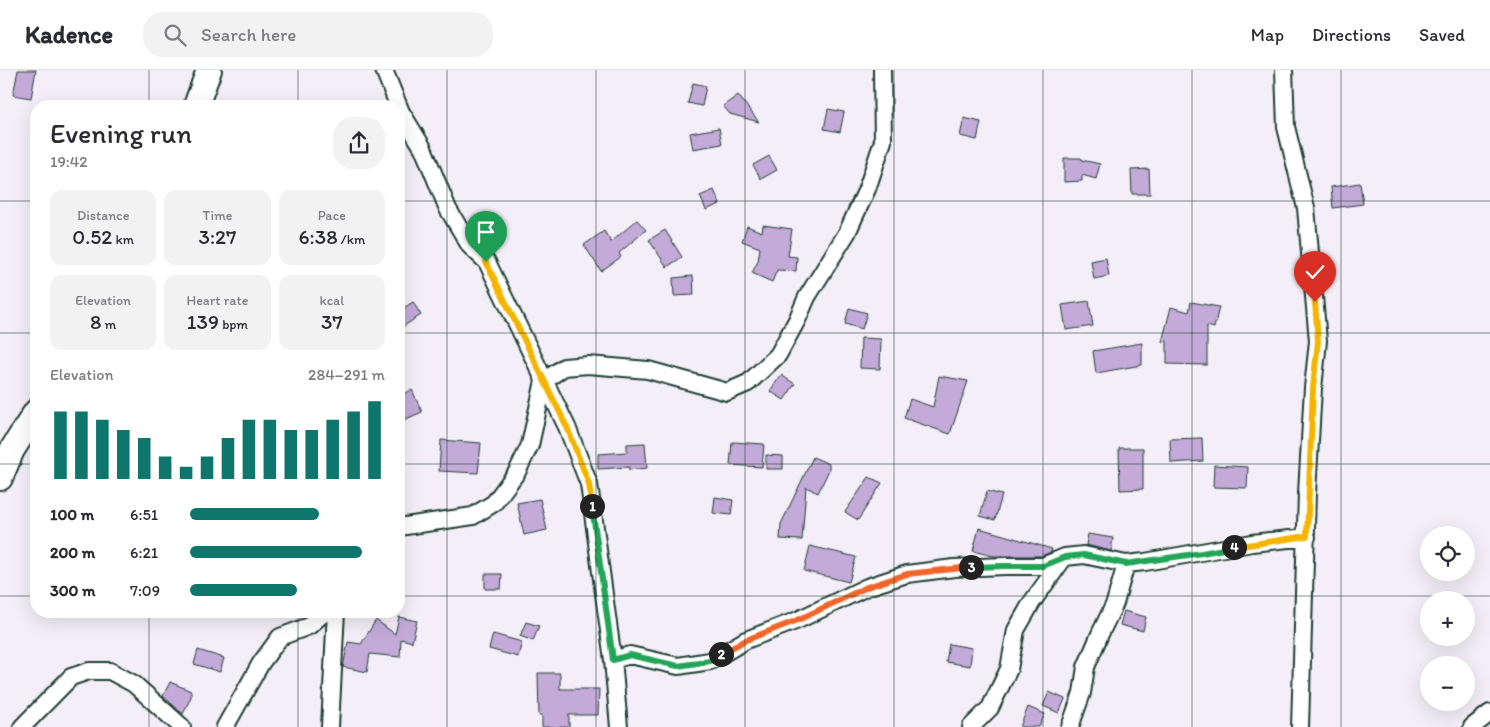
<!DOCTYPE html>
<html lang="en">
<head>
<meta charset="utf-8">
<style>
	:root { --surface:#fff; --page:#f2f2f3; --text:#2b2b33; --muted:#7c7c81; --line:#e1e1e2; --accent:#0f766e }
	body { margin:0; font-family:Itim,sans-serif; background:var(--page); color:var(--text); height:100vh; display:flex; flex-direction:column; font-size:19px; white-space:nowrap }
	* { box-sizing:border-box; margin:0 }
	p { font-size:16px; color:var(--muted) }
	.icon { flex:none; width:28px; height:28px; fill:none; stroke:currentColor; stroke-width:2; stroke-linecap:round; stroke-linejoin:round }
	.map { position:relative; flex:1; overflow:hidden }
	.sheet { position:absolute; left:30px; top:30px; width:375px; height:518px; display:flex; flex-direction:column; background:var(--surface); border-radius:20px; box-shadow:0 5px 20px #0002 }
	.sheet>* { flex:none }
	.controls { position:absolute; left:1420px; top:456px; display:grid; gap:10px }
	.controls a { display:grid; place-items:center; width:55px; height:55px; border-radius:50%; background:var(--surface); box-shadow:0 5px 20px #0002; font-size:25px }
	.pin { position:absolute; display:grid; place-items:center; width:42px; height:42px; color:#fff; margin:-51px -21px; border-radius:50% 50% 50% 0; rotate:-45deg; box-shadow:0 0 5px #0007 }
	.pin .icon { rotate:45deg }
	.km { position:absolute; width:25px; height:25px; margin:-12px; border-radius:50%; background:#222; color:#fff; font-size:14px; line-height:25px; text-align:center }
	.round { display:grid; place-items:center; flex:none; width:52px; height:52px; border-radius:20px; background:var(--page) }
	.head { display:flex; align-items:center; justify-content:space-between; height:85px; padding:0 20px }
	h1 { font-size:28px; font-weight:600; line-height:38px }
	.metrics { display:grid; grid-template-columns:repeat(3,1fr); gap:8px; height:85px; padding:5px 20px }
	.metrics div { display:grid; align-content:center; border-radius:12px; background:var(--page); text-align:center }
	.metrics b { font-size:21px; font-weight:600 }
	.metrics small { font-size:14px; font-weight:400 }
	.metrics p { font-size:14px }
	.chart { height:140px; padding:10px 20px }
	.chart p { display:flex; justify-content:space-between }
	.chart svg { width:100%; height:90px; margin-top:5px; stroke:var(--accent); stroke-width:6 }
	ul { padding:0 20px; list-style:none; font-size:16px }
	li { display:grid; grid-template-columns:80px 60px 1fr; align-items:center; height:38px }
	li i { height:12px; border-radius:6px; background:var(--accent) }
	header { display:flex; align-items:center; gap:30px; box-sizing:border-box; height:70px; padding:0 25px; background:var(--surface); border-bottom:1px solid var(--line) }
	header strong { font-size:24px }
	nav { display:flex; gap:28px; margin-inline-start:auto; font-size:18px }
	.search { width:350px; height:45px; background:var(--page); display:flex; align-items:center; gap:12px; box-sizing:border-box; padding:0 18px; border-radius:20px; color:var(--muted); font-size:19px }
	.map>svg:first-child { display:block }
</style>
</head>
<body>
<header>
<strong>Kadence</strong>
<div class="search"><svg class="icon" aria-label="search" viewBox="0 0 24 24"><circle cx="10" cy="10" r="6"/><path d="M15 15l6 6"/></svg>Search here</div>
<nav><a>Map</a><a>Directions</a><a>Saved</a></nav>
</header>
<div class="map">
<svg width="1490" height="657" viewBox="0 0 1490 657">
	<rect width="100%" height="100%" fill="#f3eef7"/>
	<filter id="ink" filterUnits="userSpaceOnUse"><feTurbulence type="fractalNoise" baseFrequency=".02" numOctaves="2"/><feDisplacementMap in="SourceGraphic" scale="10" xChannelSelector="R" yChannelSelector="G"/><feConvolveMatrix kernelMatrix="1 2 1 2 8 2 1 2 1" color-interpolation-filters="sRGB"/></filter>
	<g filter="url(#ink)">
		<!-- building -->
		<path fill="#c3aad8" stroke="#1f3d34" d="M 18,0 L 36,0 L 31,28 L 13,25 Z
			M 693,13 L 706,16 L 702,36 L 688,33 Z
			M 738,25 L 759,52 L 730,44 L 723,36 Z
			M 828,39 L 844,42 L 840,62 L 824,59 Z
			M 964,48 L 981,52 L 977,70 L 960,66 Z
			M 719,58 L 722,74 L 693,79 L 690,63 Z
			M 769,86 L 777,100 L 761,109 L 753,95 Z
			M 1064,88 L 1081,88 L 1082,90 L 1100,94 L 1096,109 L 1082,105 L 1082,111 L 1064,112 Z
			M 1149,99 L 1150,124 L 1132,124 L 1131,100 Z
			M 1360,113 L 1363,134 L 1333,138 L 1331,117 Z
			M 714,120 L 720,134 L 706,140 L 700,126 Z
			M 637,150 L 646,160 L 619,183 L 621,187 L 601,201 L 584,175 L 604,161 L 611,172 Z
			M 763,155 L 792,159 L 788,186 L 797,187 L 796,201 L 777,200 L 772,212 L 752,203 L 758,191 L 760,178 L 742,171 L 747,156 L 762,162 Z
			M 665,160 L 682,187 L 667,197 L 649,170 Z
			M 1106,188 L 1109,206 L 1094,209 L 1091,191 Z
			M 693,206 L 694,225 L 674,226 L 673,208 Z
			M 1089,231 L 1093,256 L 1066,260 L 1062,235 Z
			M 413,232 L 421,245 L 399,259 L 399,241 Z
			M 1191,232 L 1219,237 L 1214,258 L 1207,256 L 1207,295 L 1167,294 L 1167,271 L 1162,272 L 1171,237 L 1189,242 Z
			M 849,238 L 867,243 L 862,259 L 845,254 Z
			M 861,268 L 881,269 L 880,299 L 860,298 Z
			M 1142,273 L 1142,295 L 1096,303 L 1093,281 Z
			M 781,305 L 795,314 L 784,330 L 770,321 Z
			M 939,306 L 968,311 L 950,364 L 904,348 L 910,329 L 933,337 Z
			M 412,320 L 422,342 L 399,352 L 399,326 Z
			M 1202,368 L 1203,391 L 1171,393 L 1170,369 Z
			M 441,370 L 481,373 L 478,403 L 439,401 Z
			M 732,372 L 764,374 L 762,397 L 730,395 Z
			M 645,373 L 647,398 L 629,400 L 629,397 L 598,399 L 598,384 L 627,382 L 627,374 Z
			M 1119,378 L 1143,378 L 1143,419 L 1120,420 Z
			M 766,385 L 783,386 L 783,399 L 766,399 Z
			M 813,387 L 829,394 L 829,400 L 818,423 L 806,417 L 802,470 L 780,469 L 781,454 Z
			M 1214,395 L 1248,397 L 1247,418 L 1213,417 Z
			M 869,407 L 882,413 L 858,450 L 845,442 Z
			M 987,421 L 1002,425 L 995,450 L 980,446 Z
			M 715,427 L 733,430 L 731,445 L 713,443 Z
			M 540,429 L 547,460 L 524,465 L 517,433 Z
			M 979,458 L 1052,479 L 1051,482 L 1041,486 L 993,486 L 973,481 Z
			M 1088,464 L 1113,468 L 1111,481 L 1086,475 Z
			M 810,476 L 856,487 L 849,512 L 804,501 Z
			M 485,504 L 502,504 L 501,519 L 485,519 Z
			M 1124,541 L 1146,547 L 1143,561 L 1120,555 Z
			M 399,547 L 417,551 L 412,572 L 401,569 L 400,587 L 370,584 L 367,602 L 343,597 L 348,572 L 361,574 L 376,550 L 395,564 Z
			M 526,552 L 539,556 L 533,571 L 520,566 Z
			M 493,564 L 522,572 L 518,587 L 489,579 Z
			M 949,574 L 972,578 L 970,596 L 946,592 Z
			M 198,580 L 224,588 L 220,602 L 194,594 Z
			M 538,603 L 560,603 L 560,619 L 599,619 L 598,645 L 569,645 L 569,657 L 542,657 L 542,645 L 539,645 Z
			M 170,612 L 191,621 L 191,627 L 183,644 L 163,626 Z
			M 1049,622 L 1065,629 L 1059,643 L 1043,636 Z
			M 1028,637 L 1045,644 L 1039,657 L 1020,657 Z"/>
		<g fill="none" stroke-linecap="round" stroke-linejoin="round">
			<!-- street casing -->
			<g stroke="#1f3d34" stroke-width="20">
				<path id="street" d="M 384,0 L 401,42 L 423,78 L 448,139 L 470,176 L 487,192 L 567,357 L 589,414 L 613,590 L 619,657
					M 1284,0 L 1286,57 L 1306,138 L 1318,271 L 1313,318 L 1307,423 L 1300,657
					M 399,457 L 473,446 L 494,433 L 517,402 L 530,375 L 544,311 L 564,297 L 588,295 L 648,300 L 727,322 L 748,313 L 778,285 L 797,250 L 807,227 L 847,163 L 867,119 L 883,71 L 882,0
					M 613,590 L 630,585 L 678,596 L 710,591 L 746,570 L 798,550 L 867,517 L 907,504 L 954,498 L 1005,496 L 1043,496 L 1065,487 L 1084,485 L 1126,494 L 1145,492 L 1252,473 L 1307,467
					M 22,657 L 71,607 L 89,601 L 110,601 L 134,614 L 182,657
					M 225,657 L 261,593 L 280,567 L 309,556 L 326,541
					M 330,657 L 336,541
					M 971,657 L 990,638 L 1009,599 L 1016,560 L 1032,532 L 1063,489
					M 1070,657 L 1082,623 L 1086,597 L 1100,564 L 1115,533 L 1126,494
					M 1472,657 L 1490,643"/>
			</g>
			<!-- secondary casing -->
			<g stroke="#1f3d34" stroke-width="28">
				<path id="secondary" d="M 196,36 L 209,0
					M 0,408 L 12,380 L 36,342"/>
			</g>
			<!-- street -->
			<use href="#street" stroke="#fff" stroke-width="16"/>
			<!-- secondary -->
			<use href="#secondary" stroke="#fff" stroke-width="24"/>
		</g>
	</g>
	<g fill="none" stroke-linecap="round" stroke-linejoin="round" filter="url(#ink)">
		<!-- split-1 casing -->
		<g stroke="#fff" stroke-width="10">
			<path id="split-1" d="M 486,192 L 567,357 L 589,414 L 592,436"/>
		</g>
		<!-- split-2 casing -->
		<g stroke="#fff" stroke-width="10">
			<path id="split-2" d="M 592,436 L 613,590 L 630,585 L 678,596 L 710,591 L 721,584"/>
		</g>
		<!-- split-3 casing -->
		<g stroke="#fff" stroke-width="10">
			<path id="split-3" d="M 721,584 L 746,570 L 798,550 L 867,517 L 907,504 L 971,497"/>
		</g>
		<!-- split-4 casing -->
		<g stroke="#fff" stroke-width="10">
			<path id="split-4" d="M 971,497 L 1005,496 L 1043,496 L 1065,487 L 1084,485 L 1126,494 L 1202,483 L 1234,477"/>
		</g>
		<!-- split-5 casing -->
		<g stroke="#fff" stroke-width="10">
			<path id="split-5" d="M 1234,477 L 1307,466 L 1313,318 L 1318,271 L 1315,232"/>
		</g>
		<!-- split-1 -->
		<use href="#split-1" stroke="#f5b400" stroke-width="6"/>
		<!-- split-2 -->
		<use href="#split-2" stroke="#22a559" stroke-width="6"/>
		<!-- split-3 -->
		<use href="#split-3" stroke="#f0652b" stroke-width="6"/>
		<!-- split-4 -->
		<use href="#split-4" stroke="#22a559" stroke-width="6"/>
		<!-- split-5 -->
		<use href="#split-5" stroke="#f5b400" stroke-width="6"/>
	</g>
	<!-- grid -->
	<path fill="none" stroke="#1f3d34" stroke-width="1" stroke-opacity="0.55" d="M 149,0 L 149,36M 298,0 L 298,36M 447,0 L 447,657M 596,0 L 596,657M 745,0 L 745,657M 894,0 L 894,657M 1043,0 L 1043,657M 1192,0 L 1192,657M 1341,0 L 1341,657M 0,131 L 36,131M 399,131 L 1490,131M 0,263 L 36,263M 399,263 L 1490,263M 0,394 L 36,394M 399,394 L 1490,394M 0,526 L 36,526M 399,526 L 1490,526M 149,541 L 149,657M 298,541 L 298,657"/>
</svg>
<div class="controls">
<a><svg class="icon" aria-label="locate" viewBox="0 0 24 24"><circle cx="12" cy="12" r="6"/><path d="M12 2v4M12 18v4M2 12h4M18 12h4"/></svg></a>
<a>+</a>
<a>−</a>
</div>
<div class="pin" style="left:486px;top:192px;background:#1e9e55"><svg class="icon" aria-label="arrive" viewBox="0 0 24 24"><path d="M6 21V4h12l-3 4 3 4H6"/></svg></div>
<div class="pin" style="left:1315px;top:232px;background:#d93025"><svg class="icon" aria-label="check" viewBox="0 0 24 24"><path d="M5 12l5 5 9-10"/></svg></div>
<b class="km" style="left:592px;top:436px">1</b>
<b class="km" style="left:721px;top:584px">2</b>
<b class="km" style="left:971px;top:497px">3</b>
<b class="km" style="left:1234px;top:477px">4</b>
<section class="sheet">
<div class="head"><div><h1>Evening run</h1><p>19:42</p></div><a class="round"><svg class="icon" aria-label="share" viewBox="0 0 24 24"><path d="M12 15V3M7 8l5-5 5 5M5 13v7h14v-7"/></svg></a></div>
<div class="metrics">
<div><p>Distance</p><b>0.52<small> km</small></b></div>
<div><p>Time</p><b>3:27</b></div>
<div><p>Pace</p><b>6:38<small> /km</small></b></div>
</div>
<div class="metrics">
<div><p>Elevation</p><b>8<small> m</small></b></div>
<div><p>Heart rate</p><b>139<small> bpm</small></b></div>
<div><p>kcal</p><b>37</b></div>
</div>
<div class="chart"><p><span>Elevation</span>284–291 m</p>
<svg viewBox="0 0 160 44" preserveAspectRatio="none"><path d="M5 44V11M15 44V11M25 44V15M35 44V20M45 44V24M55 44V33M65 44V38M75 44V33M85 44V24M95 44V15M105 44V15M115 44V20M125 44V20M135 44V15M145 44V11M155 44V6"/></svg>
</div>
<ul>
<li><b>100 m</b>6:51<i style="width:66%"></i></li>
<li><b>200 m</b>6:21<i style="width:88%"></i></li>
<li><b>300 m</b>7:09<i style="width:55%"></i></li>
</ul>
</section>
</div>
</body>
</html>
